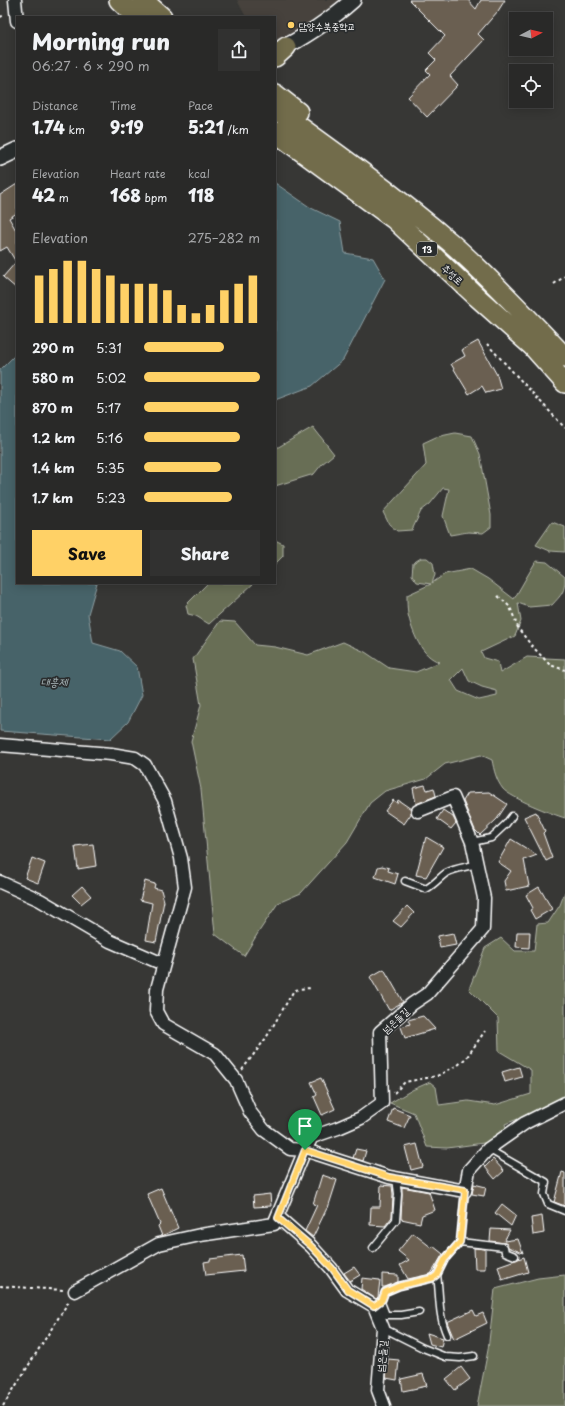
<!DOCTYPE html>
<html lang="en">
<head>
<meta charset="utf-8">
<style>
	:root { --surface:#292928; --page:#313130; --text:#f1f3f6; --muted:#a5a6a8; --line:#454545; --accent:#ffd166 }
	body { margin:0; font-family:"Playpen Sans","Poor Story",sans-serif; background:var(--page); color:var(--text); height:100vh; display:flex; flex-direction:column; font-size:15px; white-space:nowrap }
	* { box-sizing:border-box; margin:0 }
	p { font-size:13px; color:var(--muted) }
	.icon { flex:none; width:22px; height:22px; fill:none; stroke:currentColor; stroke-width:2; stroke-linecap:round; stroke-linejoin:round }
	.map { position:relative; flex:1; overflow:hidden }
	.drawer { position:absolute; left:16px; top:16px; width:260px; height:568px; display:flex; flex-direction:column; background:var(--surface); border-radius:0px; box-shadow:0 2px 10px #0003,0 0 0 1px var(--line) }
	.drawer>* { flex:none }
	.needle { width:26px; rotate:83deg }
	.tools { position:absolute; left:509px; top:12px; display:grid; gap:8px }
	.tools a { display:grid; place-items:center; width:44px; height:44px; border-radius:0px; background:var(--surface); box-shadow:0 2px 10px #0003,0 0 0 1px var(--line); font-size:20px }
	.pin { position:absolute; display:grid; place-items:center; width:34px; height:34px; color:#fff; margin:-41px -17px; border-radius:50% 50% 50% 0; rotate:-45deg; box-shadow:0 0 4px #0007 }
	.pin .icon { rotate:45deg }
	.round { display:grid; place-items:center; flex:none; width:42px; height:42px; border-radius:0px; background:var(--page) }
	.headline { display:flex; align-items:center; justify-content:space-between; height:68px; padding:0 16px }
	h1 { font-size:22px; font-weight:800; line-height:30px }
	.stats { display:grid; grid-template-columns:repeat(3,1fr); gap:6px; height:68px; padding:4px 16px }
	.stats div { display:grid; align-content:center }
	.stats b { font-size:17px; font-weight:800 }
	.stats small { font-size:11px; font-weight:400 }
	.stats p { font-size:11px }
	.chart { height:112px; padding:8px 16px }
	.chart p { display:flex; justify-content:space-between }
	.chart svg { width:100%; height:72px; margin-top:4px; stroke:var(--accent); stroke-width:6 }
	.cta { display:flex; gap:8px; margin-top:auto; padding:8px 16px }
	.cta a { flex:1; height:46px; border-radius:0px; background:var(--accent); color:#111; font-size:16px; font-weight:800; line-height:46px; text-align:center }
	.cta a+a { background:var(--page); color:var(--text) }
	ul { padding:0 16px; list-style:none; font-size:13px }
	li { display:grid; grid-template-columns:64px 48px 1fr; align-items:center; height:30px }
	li i { height:10px; border-radius:5px; background:var(--accent) }
	.map>svg:first-child { display:block }
</style>
</head>
<body>
<div class="map">
<svg width="565" height="1406" viewBox="0 0 565 1406">
	<rect width="100%" height="100%" fill="#373735"/>
	<filter id="ink" filterUnits="userSpaceOnUse"><feTurbulence type="fractalNoise" baseFrequency=".025" numOctaves="2"/><feDisplacementMap in="SourceGraphic" scale="8" xChannelSelector="R" yChannelSelector="G"/><feConvolveMatrix kernelMatrix="1 2 1 2 8 2 1 2 1" color-interpolation-filters="sRGB"/></filter>
	<g filter="url(#ink)">
		<!-- built -->
		<path fill="#46433d" d="M 237,0 L 340,0 L 334,5 L 295,33 L 282,39 L 275,40 L 275,17 L 246,17 Z"/>
		<!-- green -->
		<path fill="#676e54" stroke="#b3b6aa" fill-rule="evenodd" d="M 313,427 L 334,454 L 322,464 L 314,474 L 275,486 L 275,449 Z
			M 455,433 L 472,436 L 480,454 L 491,515 L 491,527 L 483,533 L 468,532 L 450,535 L 443,516 L 449,489 L 443,488 L 430,504 L 421,511 L 412,530 L 397,531 L 389,524 L 383,512 L 426,465 L 423,443 L 436,437 Z
			M 552,522 L 565,527 L 565,552 L 550,551 L 536,545 Z
			M 275,540 L 283,544 L 283,556 L 275,564 Z
			M 421,558 L 427,558 L 433,563 L 435,575 L 432,583 L 445,574 L 471,569 L 488,579 L 514,599 L 536,561 L 547,562 L 565,577 C 565,592 562,594 552,605 L 529,607 L 518,603 L 521,621 L 515,636 L 481,652 L 484,658 L 498,662 L 500,673 L 527,657 L 565,659 L 565,818 C 552,814 511,798 503,789 C 496,780 494,770 492,760 L 481,755 L 445,764 L 426,779 L 385,791 L 370,803 L 347,842 L 301,893 L 278,903 L 258,933 L 244,956 L 215,934 L 201,789 L 191,741 L 201,705 L 193,659 L 220,621 L 235,622 L 255,645 L 275,647 L 308,655 L 343,642 L 365,652 L 389,668 L 416,672 L 440,662 C 421,657 412,631 408,614 C 407,608 407,601 407,595 L 431,584 L 417,582 L 412,575 L 413,563 ZM 463,668 L 469,681 L 482,687 L 497,691 L 497,696 L 479,700 L 458,691 L 451,680 Z
			M 208,583 L 254,583 L 209,624 L 196,616 L 188,614 L 186,605 Z
			M 565,892 L 565,1108 L 538,1111 L 505,1124 L 507,1132 L 491,1142 L 447,1148 L 427,1147 L 414,1113 L 390,1103 L 412,1090 L 430,1082 L 436,1087 L 439,1105 L 468,1101 L 495,1105 L 531,1094 L 531,1070 L 499,1051 L 498,1018 L 469,989 L 485,948 L 501,938 L 515,951 L 534,951 L 537,924 L 548,923 L 560,905 Z
			M 565,1275 L 565,1406 L 477,1406 L 488,1350 L 495,1289 L 538,1278 Z"/>
		<!-- water -->
		<path fill="#466369" stroke="#90a1a5" d="M 275,183 L 311,208 L 340,222 L 345,253 L 373,258 L 385,279 L 343,360 L 312,386 L 275,400 Z
			M 17,353 L 17,583 L 97,583 L 88,614 L 93,643 L 120,651 L 137,667 L 142,695 L 128,722 L 110,739 L 0,731 L 0,370 Z"/>
		<!-- building -->
		<path fill="#6a5e51" stroke="#fff" d="M 409,0 L 468,0 L 476,9 L 481,0 L 505,0 L 498,11 L 478,34 L 484,40 L 450,76 L 458,85 L 427,117 L 408,97 L 430,74 L 426,70 L 436,60 L 429,53 L 445,36 Z
			M 17,184 L 17,213 L 9,218 L 17,232 L 17,289 L 3,277 L 16,262 L 7,247 L 0,251 L 0,195 Z
			M 478,341 L 497,375 L 501,389 L 486,393 L 482,386 L 469,394 L 451,364 L 465,356 L 462,350 Z
			M 425,785 L 427,790 L 434,788 L 436,796 L 416,804 L 413,788 Z
			M 489,792 L 507,804 L 497,819 L 480,835 L 475,830 L 463,801 L 468,793 Z
			M 393,800 L 397,803 L 398,800 L 411,809 L 411,814 L 404,824 L 385,811 Z
			M 443,810 L 453,817 L 456,823 L 451,829 L 437,819 Z
			M 536,812 L 545,831 L 543,833 L 552,858 L 546,861 L 524,817 Z
			M 426,837 L 443,847 L 426,877 L 416,875 Z
			M 511,839 L 537,855 L 524,860 L 529,886 L 506,891 L 504,881 L 511,871 L 498,862 Z
			M 93,844 L 96,866 L 78,869 L 75,846 Z
			M 32,858 L 45,863 L 38,883 L 25,878 Z
			M 382,866 L 389,868 L 388,871 L 398,874 L 395,884 L 375,877 L 378,867 Z
			M 145,881 L 155,884 L 154,888 L 161,890 L 164,901 L 156,942 L 146,940 L 152,903 L 140,900 Z
			M 82,886 L 91,896 L 81,904 L 72,895 Z
			M 539,887 L 552,909 L 535,919 L 530,910 L 533,908 L 526,895 Z
			M 407,906 L 414,913 L 401,927 L 393,921 Z
			M 517,932 L 530,932 L 529,948 L 516,947 Z
			M 453,933 L 456,945 L 440,948 L 438,936 Z
			M 384,969 L 403,1002 L 389,1010 L 370,977 Z
			M 423,1016 L 435,1029 L 405,1038 L 401,1027 L 410,1024 L 408,1020 Z
			M 519,1067 L 522,1077 L 505,1082 L 502,1072 Z
			M 321,1078 L 335,1109 L 322,1115 L 314,1097 L 317,1095 L 311,1082 Z
			M 393,1108 L 410,1115 L 404,1128 L 388,1122 Z
			M 417,1144 L 423,1167 L 411,1170 L 405,1147 Z
			M 356,1149 L 366,1151 L 363,1161 L 353,1158 Z
			M 493,1159 L 504,1171 L 495,1179 L 485,1167 Z
			M 562,1172 L 565,1173 L 565,1206 L 554,1202 Z
			M 322,1175 L 337,1180 L 328,1208 L 327,1208 L 313,1237 L 305,1231 L 317,1205 L 313,1204 Z
			M 474,1184 L 486,1187 L 484,1196 L 472,1194 Z
			M 381,1185 L 392,1186 L 393,1194 L 392,1217 L 385,1226 L 370,1225 L 371,1207 L 380,1207 Z
			M 402,1187 L 429,1192 L 435,1210 L 422,1215 L 420,1223 L 401,1219 L 402,1194 Z
			M 161,1188 L 178,1228 L 162,1236 L 158,1226 L 160,1224 L 147,1194 Z
			M 270,1194 L 271,1206 L 254,1207 L 253,1196 Z
			M 502,1204 L 516,1215 L 511,1226 L 495,1213 Z
			M 542,1216 L 544,1233 L 533,1235 L 531,1218 Z
			M 491,1229 L 510,1230 L 504,1241 L 518,1239 L 523,1253 L 508,1247 L 505,1243 L 490,1241 Z
			M 413,1233 L 432,1248 L 433,1246 L 443,1254 L 431,1274 L 408,1279 L 400,1265 L 409,1260 L 398,1251 Z
			M 474,1248 L 485,1249 L 485,1269 L 475,1269 Z
			M 242,1255 L 244,1271 L 206,1275 L 204,1262 L 210,1261 L 210,1259 Z
			M 524,1257 L 528,1272 L 502,1280 L 498,1266 Z
			M 354,1267 L 360,1275 L 350,1281 L 344,1273 Z
			M 382,1274 L 398,1275 L 398,1282 L 385,1287 L 382,1287 Z
			M 362,1278 L 380,1280 L 378,1297 L 376,1299 L 361,1289 Z
			M 473,1310 L 476,1316 L 483,1313 L 487,1323 L 454,1339 L 447,1322 Z
			M 427,1333 L 443,1338 L 441,1347 L 430,1344 Z
			M 388,1359 L 399,1360 L 397,1380 L 386,1378 Z
			M 461,1367 L 470,1379 L 455,1390 L 446,1379 Z
			M 423,1374 L 427,1386 L 403,1391 L 401,1379 Z"/>
		<g fill="none" stroke-linecap="round" stroke-linejoin="round">
			<!-- service casing -->
			<g stroke="#fff" stroke-width="9">
				<path id="service" d="M 472,842 L 491,838 L 506,824 L 512,816
					M 405,881 L 426,889 C 435,884 439,878 446,873 C 455,868 467,867 477,864
					M 488,1149 L 546,1182 L 544,1194 L 548,1204 L 565,1211
					M 460,1242 L 504,1247 L 505,1252 L 515,1256
					M 373,1248 L 396,1220 L 398,1194 L 396,1178
					M 437,1275 C 440,1295 438,1316 447,1335
					M 381,1302 L 386,1315 L 401,1315 L 419,1312
					M 374,1306 L 382,1300 L 385,1292 L 399,1286 L 433,1278 L 437,1275 L 445,1259 L 460,1242 L 465,1191
					M 383,1328 L 423,1348 L 446,1357 L 460,1358 L 474,1356"/>
			</g>
			<!-- minor casing -->
			<g stroke="#fff" stroke-width="15">
				<path id="minor" d="M 15,0 L 17,21
					M 0,745 L 111,754 L 135,758 L 145,765 L 165,801 L 181,858 L 185,887 L 157,989 L 156,1011 L 163,1024 L 215,1054 L 236,1080 L 250,1112 L 264,1130 L 290,1149 L 305,1150 L 389,1177 L 465,1191 L 469,1170 L 488,1149 L 525,1123 L 565,1103
					M 0,882 L 40,900 L 110,941 L 163,964
					M 278,1217 L 311,1246 L 331,1268 L 347,1290 L 374,1306 L 383,1328 L 378,1390 L 384,1406
					M 75,1291 L 159,1244 L 200,1235 L 274,1224 L 305,1150 L 312,1137 L 338,1128 L 361,1118 L 382,1103 L 380,1032 L 412,1004 L 427,994 L 483,929 L 484,898 L 472,842 L 453,797 L 418,811"/>
			</g>
			<!-- tertiary casing -->
			<g stroke="#fff" stroke-width="18">
				<path id="tertiary" d="M 276,51 C 301,40 333,18 353,0
					M 0,158 L 17,150"/>
			</g>
			<!-- primary casing -->
			<g stroke="#fff" stroke-width="22">
				<path id="primary" d="M 119,0 L 137,17
					M 143,0 L 162,17
					M 275,57 L 286,47
					M 275,94 L 298,112
					M 275,109 C 335,152 395,195 451,243 C 491,278 528,319 565,357
					M 275,132 L 394,219 L 477,297 L 532,346 L 565,383"/>
			</g>
			<!-- path -->
			<path stroke="#fff" stroke-width="2" stroke-dasharray="3 3" stroke-linecap="butt" d="M 0,17 L 5,15
				M 554,284 L 565,276
				M 487,344 L 565,428
				M 498,596 L 510,607 L 518,628 L 531,645 L 550,665 L 565,670
				M 242,1070 L 266,1038 L 293,992 L 298,989 L 312,988
				M 394,1093 L 405,1082 L 437,1076 L 458,1065 L 467,1057 L 485,1031
				M 0,1286 L 63,1290
				M 3,1406 L 69,1301"/>
			<!-- service -->
			<use href="#service" stroke="#2a2d2e" stroke-width="6"/>
			<!-- minor -->
			<use href="#minor" stroke="#2a2d2e" stroke-width="12"/>
			<!-- tertiary -->
			<use href="#tertiary" stroke="#2a2d2e" stroke-width="15"/>
			<!-- primary -->
			<use href="#primary" stroke="#726c4b" stroke-width="19"/>
		</g>
	</g>
	<g fill="none" stroke-linecap="round" stroke-linejoin="round" filter="url(#ink)">
		<!-- route casing -->
		<g stroke="#fff" stroke-width="8">
			<path id="route" d="M 305,1150 L 389,1177 L 465,1190 L 460,1242 L 445,1259 L 437,1275 L 433,1278 L 399,1286 L 385,1292 L 382,1300 L 374,1306 L 348,1290 L 332,1268 L 311,1246 L 278,1218 Z"/>
		</g>
		<!-- route -->
		<use href="#route" stroke="#ffd166" stroke-width="5"/>
	</g>
	<!-- markers -->
	<circle fill="#ffd166" stroke="#2a2d2e" stroke-width="1.5" cx="291" cy="25" r="4"/>
	<g text-anchor="middle" dominant-baseline="central" stroke-width="3.5" stroke-linejoin="round" paint-order="stroke">
		<!-- shield labels -->
		<rect fill="#2a2d2e" stroke="#bfc0c0" stroke-width="1" x="417" y="242" width="20" height="14" rx="3"/>
		<g font-size="9" font-weight="bold" fill="#fff">
			<text x="427" y="249">13</text>
		</g>
		<!-- poi labels -->
		<g font-size="10" fill="#fff" stroke="#2a2d2e" text-anchor="start">
			<text x="299" y="25">담양수북중학교</text>
		</g>
		<!-- street labels -->
		<g font-size="10" fill="#fff" stroke="#2a2d2e">
			<text transform="translate(453 274) rotate(43)">추성로</text>
			<text transform="translate(395 1020) rotate(-43)">넘은들길</text>
			<text transform="translate(381 1356) rotate(-85)">넘은들길</text>
		</g>
		<!-- water labels -->
		<g font-size="11" font-style="italic" fill="#acb9bc" stroke="#2a2d2e">
			<text x="54" y="681">대흥제</text>
		</g>
	</g>
</svg>
<div class="tools">
<a><svg class="needle" viewBox="-14 -14 28 28"><path d="M0-13l5 13h-10z" fill="#e53935"/><path d="M0 13l5-13h-10z" fill="#a5a6a8"/></svg></a>
<a><svg class="icon" aria-label="locate" viewBox="0 0 24 24"><circle cx="12" cy="12" r="6"/><path d="M12 2v4M12 18v4M2 12h4M18 12h4"/></svg></a>
</div>
<div class="pin" style="left:305px;top:1150px;background:#1e9e55"><svg class="icon" aria-label="arrive" viewBox="0 0 24 24"><path d="M6 21V4h12l-3 4 3 4H6"/></svg></div>
<section class="drawer">
<div class="headline"><div><h1>Morning run</h1><p>06:27 · 6 × 290 m</p></div><a class="round"><svg class="icon" aria-label="share" viewBox="0 0 24 24"><path d="M12 15V3M7 8l5-5 5 5M5 13v7h14v-7"/></svg></a></div>
<div class="stats">
<div><p>Distance</p><b>1.74<small> km</small></b></div>
<div><p>Time</p><b>9:19</b></div>
<div><p>Pace</p><b>5:21<small> /km</small></b></div>
</div>
<div class="stats">
<div><p>Elevation</p><b>42<small> m</small></b></div>
<div><p>Heart rate</p><b>168<small> bpm</small></b></div>
<div><p>kcal</p><b>118</b></div>
</div>
<div class="chart"><p><span>Elevation</span>275–282 m</p>
<svg viewBox="0 0 160 44" preserveAspectRatio="none"><path d="M5 44V15M15 44V11M25 44V6M35 44V6M45 44V11M55 44V15M65 44V20M75 44V20M85 44V20M95 44V24M105 44V33M115 44V38M125 44V33M135 44V24M145 44V20M155 44V15"/></svg>
</div>
<ul>
<li><b>290 m</b>5:31<i style="width:69%"></i></li>
<li><b>580 m</b>5:02<i style="width:100%"></i></li>
<li><b>870 m</b>5:17<i style="width:82%"></i></li>
<li><b>1.2 km</b>5:16<i style="width:83%"></i></li>
<li><b>1.4 km</b>5:35<i style="width:66%"></i></li>
<li><b>1.7 km</b>5:23<i style="width:76%"></i></li>
</ul>
<div class="cta"><a>Save</a><a>Share</a></div>
</section>
</div>
</body>
</html>
